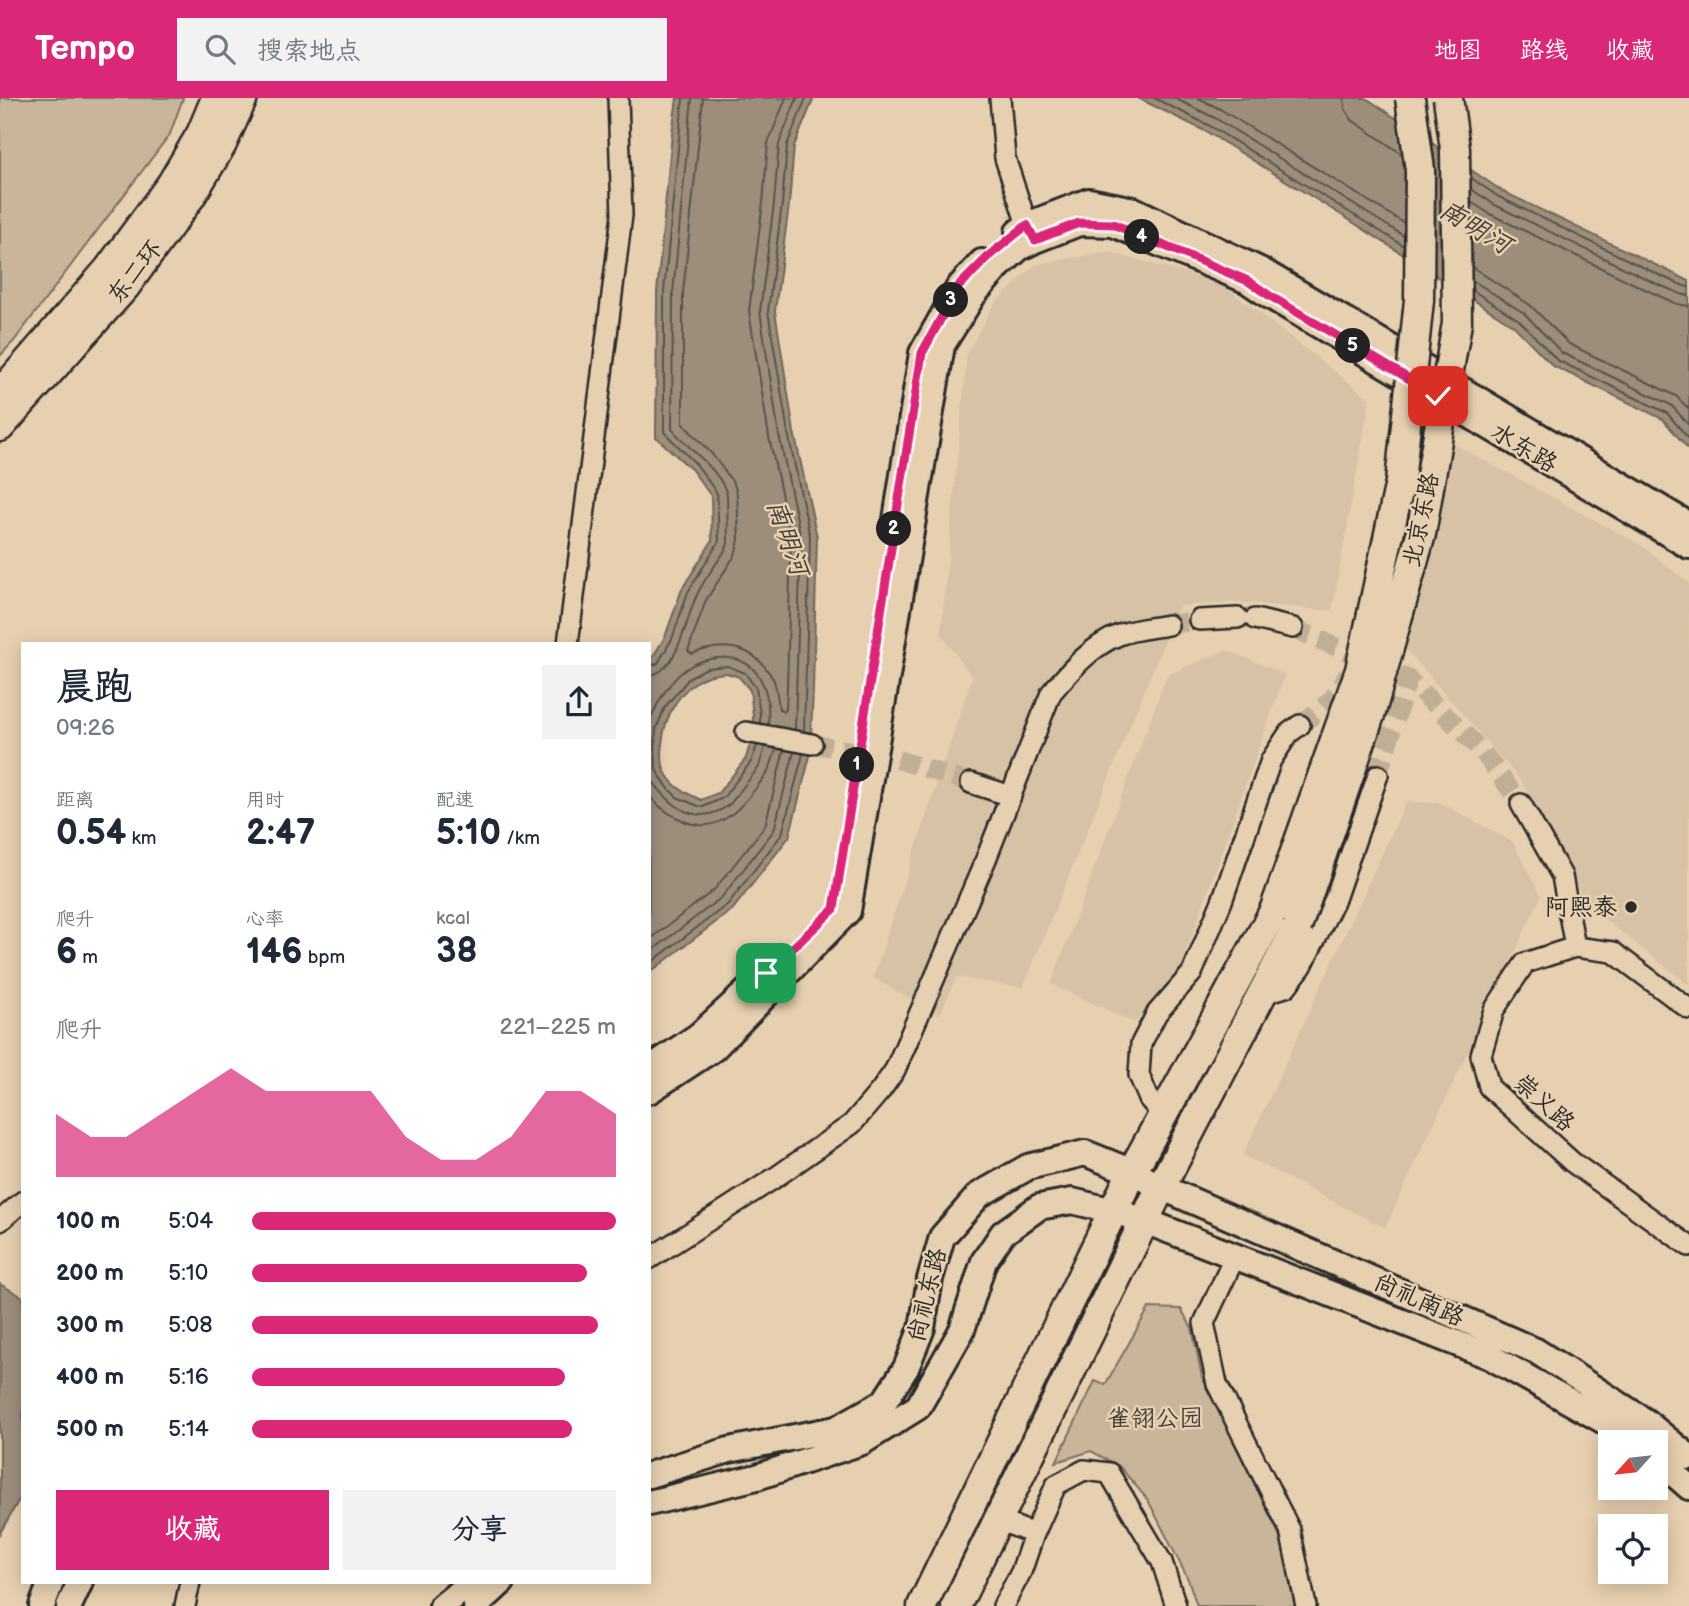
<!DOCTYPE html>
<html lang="zh">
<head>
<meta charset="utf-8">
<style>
	:root { --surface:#fff; --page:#f2f2f3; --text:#1f2937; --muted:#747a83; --accent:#db2777 }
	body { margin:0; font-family:"Balsamiq Sans","LXGW WenKai TC",sans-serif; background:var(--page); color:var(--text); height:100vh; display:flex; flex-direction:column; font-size:26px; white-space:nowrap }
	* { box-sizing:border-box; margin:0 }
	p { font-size:23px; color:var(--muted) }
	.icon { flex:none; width:38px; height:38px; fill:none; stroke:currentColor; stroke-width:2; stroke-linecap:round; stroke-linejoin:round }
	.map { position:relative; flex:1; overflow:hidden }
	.side { position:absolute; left:21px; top:544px; width:630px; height:942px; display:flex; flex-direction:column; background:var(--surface); border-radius:0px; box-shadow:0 4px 18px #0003 }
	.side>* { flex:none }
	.needle { width:46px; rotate:243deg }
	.tools { position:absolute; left:1598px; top:1332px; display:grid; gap:14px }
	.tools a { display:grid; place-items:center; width:70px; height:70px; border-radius:0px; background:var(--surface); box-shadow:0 4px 18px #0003; font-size:35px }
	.pin { position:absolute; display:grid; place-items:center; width:60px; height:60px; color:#fff; margin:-30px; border-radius:14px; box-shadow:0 4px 10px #0006 }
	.km { position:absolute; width:35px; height:35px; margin:-18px; border-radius:50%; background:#222; color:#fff; font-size:19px; line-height:35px; text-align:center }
	.round { display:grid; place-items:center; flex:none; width:74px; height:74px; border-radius:0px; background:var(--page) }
	.overview { display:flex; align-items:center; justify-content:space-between; height:119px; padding:0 35px }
	h1 { font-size:38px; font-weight:600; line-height:52px }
	.stats { display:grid; grid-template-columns:repeat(3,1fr); gap:10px; height:119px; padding:7px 35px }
	.stats div { display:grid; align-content:center }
	.stats b { font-size:35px; font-weight:600 }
	.stats small { font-size:19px; font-weight:400 }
	.stats p { font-size:19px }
	.chart { height:196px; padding:14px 35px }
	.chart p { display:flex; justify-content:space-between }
	.chart svg { width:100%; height:126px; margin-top:7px; fill:var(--accent); opacity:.7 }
	.button { display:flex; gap:14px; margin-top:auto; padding:14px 35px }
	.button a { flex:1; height:80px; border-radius:0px; background:var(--accent); color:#fff; font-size:28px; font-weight:600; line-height:80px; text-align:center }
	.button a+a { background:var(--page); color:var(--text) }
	ul { padding:0 35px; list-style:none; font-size:23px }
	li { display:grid; grid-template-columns:112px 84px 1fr; align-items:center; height:52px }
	li i { height:18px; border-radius:9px; background:var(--accent) }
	header { display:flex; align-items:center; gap:42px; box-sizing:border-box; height:98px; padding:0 35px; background:var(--accent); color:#fff }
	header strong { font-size:33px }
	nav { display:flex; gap:38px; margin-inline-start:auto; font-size:24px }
	.search { width:490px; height:63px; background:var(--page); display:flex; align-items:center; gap:18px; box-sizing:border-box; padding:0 24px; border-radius:0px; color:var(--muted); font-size:26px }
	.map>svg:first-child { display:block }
</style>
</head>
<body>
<header>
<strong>Tempo</strong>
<div class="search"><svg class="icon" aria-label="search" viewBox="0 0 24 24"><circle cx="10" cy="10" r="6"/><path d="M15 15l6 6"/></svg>搜索地点</div>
<nav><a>地图</a><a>路线</a><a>收藏</a></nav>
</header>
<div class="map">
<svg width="1689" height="1508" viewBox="0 0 1689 1508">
	<rect width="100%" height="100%" fill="#e7d0b0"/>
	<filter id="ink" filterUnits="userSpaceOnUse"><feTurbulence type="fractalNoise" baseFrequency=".0143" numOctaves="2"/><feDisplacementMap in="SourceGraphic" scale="14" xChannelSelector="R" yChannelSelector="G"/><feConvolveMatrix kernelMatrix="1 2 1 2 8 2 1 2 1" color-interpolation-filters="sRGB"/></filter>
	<g filter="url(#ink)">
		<!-- built -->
		<path fill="#d7c2a5" d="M 1109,154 L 1221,185 L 1370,301 L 1332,513 L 1239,504 L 1179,508 L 1023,890 L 956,879 L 940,917 L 873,880 L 972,579 L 941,536 L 967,255 L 994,206 L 1036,166 Z
			M 1448,343 L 1641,447 L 1689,485 L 1689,887 L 1587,807 L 1522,684 L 1404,549 L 1419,502 Z
			M 1226,552 L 1285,576 L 1175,886 L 1134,925 L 1051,886 L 1167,577 Z
			M 1406,704 L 1441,705 L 1513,744 L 1541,798 L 1385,1130 L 1243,1057 Z"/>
		<!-- green -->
		<path fill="#c8b59a" stroke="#7a7062" stroke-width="2" d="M 0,0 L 183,0 L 170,36 L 14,243 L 0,258 Z
			M 1149,1210 L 1181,1211 L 1192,1230 L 1202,1279 L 1279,1436 L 1298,1508 L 1197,1508 L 1188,1481 L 1148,1402 L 1119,1368 L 1091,1353 L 1056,1364 L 1095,1283 L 1105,1287 Z"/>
		<!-- water -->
		<path fill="#9d8e7b" stroke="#6f665b" stroke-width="2" fill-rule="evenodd" d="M 677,0 L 814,0 L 794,48 L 789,107 L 775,213 L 794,334 L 817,439 L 813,591 L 810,658 L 789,739 L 733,811 L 649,875 L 649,565 L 665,539 L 682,491 L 712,443 L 711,398 L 692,372 L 656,339 L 657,194 L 672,35 ZM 727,575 L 739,579 L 750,592 L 753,617 L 752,640 L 746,660 L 729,682 L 718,695 L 701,702 C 685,694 671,689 664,671 C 662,667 662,660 662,655 C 661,629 673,599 696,584 C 705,577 716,576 727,575 Z
			M 1138,0 L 1366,0 L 1502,93 L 1689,183 L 1689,352 L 1663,321 L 1553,268 L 1514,228 L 1343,118 L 1207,34 Z
			M 0,1186 L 23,1199 L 23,1395 L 0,1435 Z"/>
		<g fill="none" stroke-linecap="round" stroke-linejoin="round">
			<!-- shore -->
			<path stroke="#59534b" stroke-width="2" d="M 703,0 L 683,195 L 683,326 L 712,356 L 734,386 L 737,396 L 739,442 L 735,457 L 706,502 L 688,553 L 692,556 C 718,545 747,546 765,569 C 768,573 772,578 774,583 C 777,592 778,602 779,611 L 783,614 L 786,611 L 787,590 L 791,441 L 769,339 L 749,213 L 763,104 L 768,45 L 786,0
				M 1154,0 L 1210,28 L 1404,148
				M 1174,0 L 1215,20 L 1404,138
				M 1198,0 L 1220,11 L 1404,125
				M 1344,0 L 1345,11 L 1352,22 L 1402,56
				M 1471,80 L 1499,99 L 1661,178 L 1684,188 L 1689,189
				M 1471,91 L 1495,107 L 1657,186 L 1681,196 L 1689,198
				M 1471,104 L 1490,116 L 1653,195 L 1677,206 L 1689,208
				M 1472,169 L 1530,207 L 1569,246 L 1676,298 L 1689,311
				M 1472,182 L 1524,215 L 1562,255 L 1671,307 L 1689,327
				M 1472,192 L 1519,222 L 1557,262 L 1667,315 L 1689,341
				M 649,568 L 654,567 L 658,565 L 672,541 L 688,494 L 719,443 L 717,395 L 697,367 L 664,334 L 664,194 L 683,0
				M 649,577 C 678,575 686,520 696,499 C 703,482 716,467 726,451 L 728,445 L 727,397 C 720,371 688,351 672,331 L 673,195 L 692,0
				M 649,625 C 657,605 668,584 686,571 C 695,565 706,561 717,560 C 758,556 771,591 768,627
				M 795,631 L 801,440 L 779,337 L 760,213 L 774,105 L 779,46 L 797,0
				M 804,633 L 810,439 L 788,335 L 768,213 L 782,106 L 787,47 L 806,0
				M 757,648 L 751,664 L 723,700 L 703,709 L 698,708 L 677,699 L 669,691 L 656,672 L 655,648 L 656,631 L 665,609 L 690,579 L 707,570 L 728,568 L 745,575 L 756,590 L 760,616 L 760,625
				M 649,678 C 669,707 696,732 730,706 L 759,669 L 765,649
				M 649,697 C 659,710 669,716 684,723 C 716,737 738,714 756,690 C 760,684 766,678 769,672 C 772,665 774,658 776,651
				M 649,842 L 714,792 L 765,728 L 784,652
				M 649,855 L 722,799 L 774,732 L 794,654
				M 649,866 L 728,806 L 782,736 L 803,656"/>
			<!-- minor-tunnel -->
			<path stroke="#c1af95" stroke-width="19" stroke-dasharray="19 10" stroke-linecap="butt" d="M 1168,527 L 1199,522
				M 1293,530 L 1408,581 L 1482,653 L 1521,706
				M 1300,627 C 1320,611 1338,601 1348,575
				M 812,646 L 890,659 L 971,685
				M 1378,677 L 1408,581"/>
			<!-- minor casing -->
			<g stroke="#2b2b2b" stroke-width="24">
				<path id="minor" d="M 1000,0 L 1005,60 L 1027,127 L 1032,138
					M 1255,521 L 1293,530
					M 1199,522 L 1238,520
					M 568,546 L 622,117 L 618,0
					M 746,634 L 812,646
					M 971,685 L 1011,698
					M 1521,706 L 1562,778 L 1575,849
					M 1262,896 L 1286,889 L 1302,868 L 1335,801 L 1378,677
					M 1689,911 L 1613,854 L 1575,849 L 1525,865 L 1494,912 L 1481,957 L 1489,989 L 1572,1064 L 1689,1148
					M 1163,1017 L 1149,1001 L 1139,977 L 1141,946 L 1157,915 L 1192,875 L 1222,803 L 1271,662 L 1289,635 L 1300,627
					M 0,1123 L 23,1103
					M 1235,1158 L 1204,1225 L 1217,1286 L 1290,1432 L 1306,1508
					M 649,1161 L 776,1079 L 852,1026 L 881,992 L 895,972 L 986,761 L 1051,595 C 1070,573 1091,548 1119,537 C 1134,531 1153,530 1168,527
					M 998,1422 L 1034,1436
					M 185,1508 L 190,1484
					M 1003,1508 L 1021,1474 L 1034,1436 L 1056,1387 L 1084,1372 L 1109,1375 L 1162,1464 L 1176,1508"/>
			</g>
			<!-- major casing -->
			<g stroke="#2b2b2b" stroke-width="30">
				<path id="major" d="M 1018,134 L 1027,127 L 1089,103 L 1134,112 L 1262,173 L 1689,427
					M 895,428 L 922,255 L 959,189 L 982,164
					M 649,971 L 698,938 L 756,885
					M 649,993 L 713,951 L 848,813 L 942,247 L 974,196 L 999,168 L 1019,150 L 1035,142 L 1079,125 L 1113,126 L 1248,183 L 1270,198 L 1689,448
					M 1656,1360 L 1689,1389
					M 649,1377 L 729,1352 L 836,1331 L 884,1304 L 906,1270 L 922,1230 L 930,1181 L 942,1139 L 979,1097 L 1028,1069 L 1085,1055 L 1132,1074 L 1161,1089 L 1536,1253 L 1645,1323 L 1689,1359
					M 649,1405 L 757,1379 L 862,1344 L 918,1309 L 962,1232 L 984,1163 L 1003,1135 L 1039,1109 L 1072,1103 L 1114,1113 L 1145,1123 L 1489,1258 L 1627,1336 L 1637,1344
					M 42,1508 L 51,1484
					M 69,1508 L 80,1484
					M 442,1508 L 472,1484
					M 476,1508 L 502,1484"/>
			</g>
			<!-- highway casing -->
			<g stroke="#2b2b2b" stroke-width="33">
				<path id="highway" d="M 0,296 L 108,172 L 172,85 L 201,36 L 216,0
					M 0,329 L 125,189 L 191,98 L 222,46 L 243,0
					M 922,1508 L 1132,1074 L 1274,813
					M 956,1508 L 1161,1089 L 1297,829"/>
			</g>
			<!-- minor -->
			<use href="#minor" stroke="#e7d0b0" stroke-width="19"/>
			<!-- major -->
			<use href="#major" stroke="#e7d0b0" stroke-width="24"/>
			<!-- highway -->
			<use href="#highway" stroke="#e7d0b0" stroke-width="28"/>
			<!-- highway-bridge casing -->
			<g stroke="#2b2b2b" stroke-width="33" stroke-linecap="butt">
				<path id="highway-bridge" d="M 1274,813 L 1360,572 L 1400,384 L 1419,202 L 1420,72 L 1410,0
					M 1297,829 L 1371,614 L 1421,436 L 1457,225 L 1455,51 L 1448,0"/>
			</g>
			<!-- highway-bridge -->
			<use href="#highway-bridge" stroke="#e7d0b0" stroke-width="28"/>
		</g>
	</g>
	<g fill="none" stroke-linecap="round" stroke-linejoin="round" filter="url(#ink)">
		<!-- route casing -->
		<g stroke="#fff" stroke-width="14">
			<path id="route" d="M 766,875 L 834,811 L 922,255 L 958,189 L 991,156 L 1027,127 L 1035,142 L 1079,125 L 1113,126 L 1248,183 L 1270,198 L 1438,298"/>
		</g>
		<!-- route -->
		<use href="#route" stroke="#db2777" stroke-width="9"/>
	</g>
	<!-- markers -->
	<circle fill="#2b2b2b" stroke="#e7d0b0" stroke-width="2.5" cx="1631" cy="809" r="7"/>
	<g text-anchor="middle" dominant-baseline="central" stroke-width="5" stroke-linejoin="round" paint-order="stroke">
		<!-- street labels -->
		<g font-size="24" fill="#2b2b2b" stroke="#e7d0b0">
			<text transform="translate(135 174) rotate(-52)">东二环</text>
			<text transform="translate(1524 350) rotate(31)">水东路</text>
			<text transform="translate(1421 422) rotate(-78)">北京东路</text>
			<text transform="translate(1544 1005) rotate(42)">崇义路</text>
			<text transform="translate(927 1197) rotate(-76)">尚礼东路</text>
			<text transform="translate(1419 1202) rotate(24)">尚礼南路</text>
		</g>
		<!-- poi labels -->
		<g font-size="24" fill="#2b2b2b" stroke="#e7d0b0" text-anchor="end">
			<text x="1617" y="809">阿熙泰</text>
		</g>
		<!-- park labels -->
		<g font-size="24" fill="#43403c" stroke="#e7d0b0">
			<text x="1155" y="1320">雀翎公园</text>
		</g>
		<!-- water labels -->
		<g font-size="26" font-style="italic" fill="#423f3b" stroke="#e7d0b0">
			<text transform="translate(1475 130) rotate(31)">南明河</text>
			<text transform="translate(787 440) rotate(71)">南明河</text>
		</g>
	</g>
</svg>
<div class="tools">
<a><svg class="needle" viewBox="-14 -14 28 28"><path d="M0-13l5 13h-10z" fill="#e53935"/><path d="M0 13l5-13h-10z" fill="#747a83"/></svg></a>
<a><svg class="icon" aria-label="locate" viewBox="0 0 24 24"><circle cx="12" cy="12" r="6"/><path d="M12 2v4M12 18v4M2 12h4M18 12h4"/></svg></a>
</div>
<div class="pin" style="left:766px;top:875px;background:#1e9e55"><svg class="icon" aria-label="arrive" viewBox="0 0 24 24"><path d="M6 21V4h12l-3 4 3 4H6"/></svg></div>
<div class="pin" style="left:1438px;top:298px;background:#d93025"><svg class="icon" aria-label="check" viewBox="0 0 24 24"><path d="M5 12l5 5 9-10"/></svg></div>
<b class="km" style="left:857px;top:667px">1</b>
<b class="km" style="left:894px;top:431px">2</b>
<b class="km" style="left:951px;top:202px">3</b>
<b class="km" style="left:1142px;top:139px">4</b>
<b class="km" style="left:1353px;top:248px">5</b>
<section class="side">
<div class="overview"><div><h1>晨跑</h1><p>09:26</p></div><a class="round"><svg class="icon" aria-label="share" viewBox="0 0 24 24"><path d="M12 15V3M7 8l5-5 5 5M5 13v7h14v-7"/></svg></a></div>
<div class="stats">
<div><p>距离</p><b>0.54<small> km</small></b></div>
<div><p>用时</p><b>2:47</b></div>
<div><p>配速</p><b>5:10<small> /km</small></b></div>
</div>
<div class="stats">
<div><p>爬升</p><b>6<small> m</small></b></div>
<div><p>心率</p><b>146<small> bpm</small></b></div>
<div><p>kcal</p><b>38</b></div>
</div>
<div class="chart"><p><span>爬升</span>221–225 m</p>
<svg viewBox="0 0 160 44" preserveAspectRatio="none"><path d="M0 44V22L10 30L20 30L30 22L40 14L50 6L60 14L70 14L80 14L90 14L100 30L110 38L120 38L130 30L140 14L150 14L160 22V44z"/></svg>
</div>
<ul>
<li><b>100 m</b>5:04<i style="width:100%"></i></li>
<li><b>200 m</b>5:10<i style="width:92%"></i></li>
<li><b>300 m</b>5:08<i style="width:95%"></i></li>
<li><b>400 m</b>5:16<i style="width:86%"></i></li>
<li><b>500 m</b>5:14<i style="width:88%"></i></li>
</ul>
<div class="button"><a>收藏</a><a>分享</a></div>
</section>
</div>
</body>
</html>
